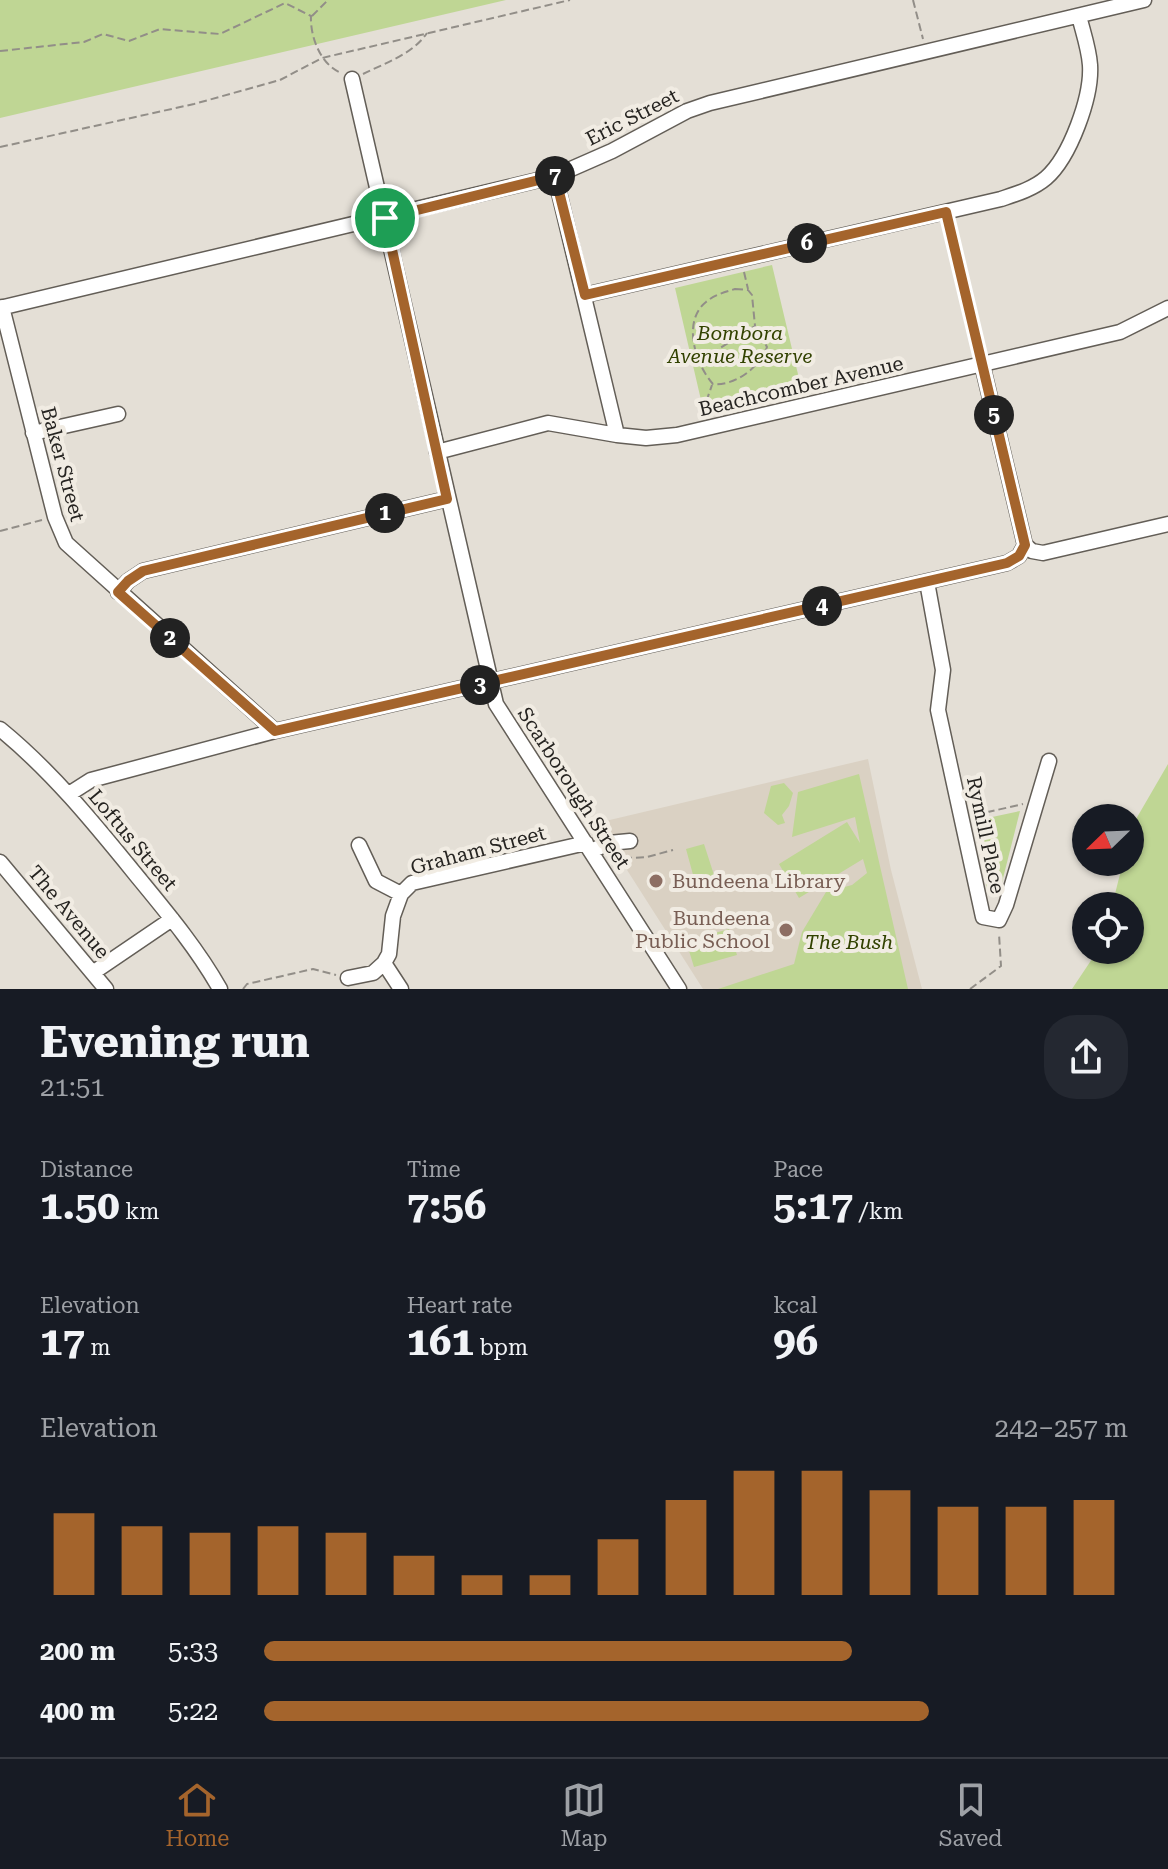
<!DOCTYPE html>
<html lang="en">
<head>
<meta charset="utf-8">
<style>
	:root { --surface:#171b24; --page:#242831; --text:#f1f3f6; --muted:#9ea1a6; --line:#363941; --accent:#a4642c }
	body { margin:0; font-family:"Roboto Serif",serif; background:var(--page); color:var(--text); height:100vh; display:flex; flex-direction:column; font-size:30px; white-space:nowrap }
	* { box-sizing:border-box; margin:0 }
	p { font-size:26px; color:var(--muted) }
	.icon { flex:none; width:44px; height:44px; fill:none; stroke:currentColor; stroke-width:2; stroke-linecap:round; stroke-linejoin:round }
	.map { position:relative; height:989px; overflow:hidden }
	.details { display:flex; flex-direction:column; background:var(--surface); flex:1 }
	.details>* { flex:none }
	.needle { width:52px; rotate:247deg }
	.fabs { position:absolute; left:1072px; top:804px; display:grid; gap:16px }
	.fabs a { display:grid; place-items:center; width:72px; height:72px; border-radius:50%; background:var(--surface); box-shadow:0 2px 6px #0004; font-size:40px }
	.pin { position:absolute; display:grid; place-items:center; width:68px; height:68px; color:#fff; margin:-34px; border:4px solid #fff; border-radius:50%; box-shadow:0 2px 8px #0007 }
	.km { position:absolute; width:40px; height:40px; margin:-20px; border-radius:50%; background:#222; color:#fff; font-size:22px; line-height:40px; text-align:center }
	.round { display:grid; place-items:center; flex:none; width:84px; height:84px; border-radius:32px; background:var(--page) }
	.headline { display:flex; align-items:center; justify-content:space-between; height:136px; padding:0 40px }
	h1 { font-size:44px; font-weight:700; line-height:60px }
	.figures { display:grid; grid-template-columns:repeat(3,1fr); gap:12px; height:136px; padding:8px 40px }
	.figures div { display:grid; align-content:center }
	.figures b { font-size:40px; font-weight:700 }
	.figures small { font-size:22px; font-weight:400 }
	.figures p { font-size:22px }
	.chart { height:224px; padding:16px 40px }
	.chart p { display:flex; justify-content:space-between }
	.chart svg { width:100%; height:144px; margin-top:8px; stroke:var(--accent); stroke-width:6 }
	ul { padding:0 40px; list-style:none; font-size:26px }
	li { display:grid; grid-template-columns:128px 96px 1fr; align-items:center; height:60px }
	li i { height:20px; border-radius:10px; background:var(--accent) }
	.menu { display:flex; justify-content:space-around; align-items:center; height:112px; border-top:2px solid var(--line); background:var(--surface); font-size:22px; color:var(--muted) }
	.menu a { display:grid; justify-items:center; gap:4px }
	.menu .active { color:var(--accent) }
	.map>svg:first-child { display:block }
</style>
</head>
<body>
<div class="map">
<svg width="1168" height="989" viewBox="0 0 1168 989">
	<rect width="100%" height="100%" fill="#e4dfd6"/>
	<!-- built -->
	<path fill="#dad1c3" d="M 868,759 L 891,870 L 922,989 L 703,989 L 597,823 Z"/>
	<!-- green -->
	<path fill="#bfd694" d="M 0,0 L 506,0 L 0,118 Z
		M 772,265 L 802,391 L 704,413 L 675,288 Z
		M 1168,764 L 1168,989 L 1072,989 L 1098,950 L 1130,950 L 1130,906 L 1112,906 L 1123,862 L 1130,862 L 1132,826 Z
		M 859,774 L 908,989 L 718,989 L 794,964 L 802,932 L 826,892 L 852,885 L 867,873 L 863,859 L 799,898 L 779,864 L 847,822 L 860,843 L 855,817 L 792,837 L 798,792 Z
		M 784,783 L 793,793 L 789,806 L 782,815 L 785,823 L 778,825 L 764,813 L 771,786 Z
		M 1020,811 L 1000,890 L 995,895 L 987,890 L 978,820 Z
		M 704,844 L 714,875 L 695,882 L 686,849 Z
		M 729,929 L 737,955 L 694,967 L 686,941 Z"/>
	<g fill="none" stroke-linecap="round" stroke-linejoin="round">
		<!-- minor casing -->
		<g stroke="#635e57" stroke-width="17">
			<path id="minor" d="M 352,79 L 496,704 L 679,989
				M 555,176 L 617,435
				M 585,295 L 1001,199 C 1016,194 1033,189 1046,178 C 1070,157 1092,97 1090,65 C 1089,49 1083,32 1079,16
				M 2,307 L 55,517 L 66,543 L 275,731
				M 0,308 L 555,176 L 612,151 L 687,111 L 710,103 L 1144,0
				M 982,364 L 1025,545
				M 33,433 L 118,414
				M 437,452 L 548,423 L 617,435 L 646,438 L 677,435 L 1120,332 L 1168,308
				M 1025,545 L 1032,551 L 1043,553 L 1168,524
				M 927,582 L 943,670 L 938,710 L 983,917 L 999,920 L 1006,905 L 1049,761
				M 118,592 L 128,581 L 143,571 L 447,499
				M 0,729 C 54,773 97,827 141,881 C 169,915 198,950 220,989
				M 69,794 L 91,780 L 275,731 L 1007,563 L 1019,556 L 1025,545
				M 359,845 L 376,881 L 401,894 L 412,883 L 586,843
				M 591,851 L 609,843 L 630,841
				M 0,862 L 106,989
				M 384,963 L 401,989
				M 94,972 L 172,919
				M 348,978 L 373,973 L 384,963 L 389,954 L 393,916 L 401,894"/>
		</g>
		<!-- path -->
		<path stroke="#928e88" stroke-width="2" stroke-dasharray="8 4" stroke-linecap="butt" d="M 913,0 L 923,39
			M 312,16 L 328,0
			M 0,51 L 84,42 L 103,34 L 129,41 L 160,29 L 220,34 L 285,3 L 311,16 C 310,36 320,63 339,72
			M 363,74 C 385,63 413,54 427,33
			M 0,147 L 194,104 L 280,80 L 322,58 L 570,0
			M 949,224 L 979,351
			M 744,272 L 748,289
			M 735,289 L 748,290 L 752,295 L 755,326 L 767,347 C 759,368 735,386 713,384 C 695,364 682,321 706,302 C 714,295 725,292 735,289 Z
			M 699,356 L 714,352 L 755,326
			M 707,413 L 705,405 L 712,385
			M 0,531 L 42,520
			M 975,815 L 1023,804
			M 612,859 L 647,857 L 673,850
			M 243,989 L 247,984 L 313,969 L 336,975
			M 970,989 L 1001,966 L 999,934"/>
		<!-- minor -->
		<use href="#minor" stroke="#fff" stroke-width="14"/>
	</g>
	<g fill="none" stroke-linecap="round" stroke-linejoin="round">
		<!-- route casing -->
		<g stroke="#fff" stroke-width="16">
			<path id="route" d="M 555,176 L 585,295 L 946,212 L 1025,545 L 1019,556 L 1007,563 L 275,731 L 118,592 L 128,581 L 143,571 L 447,499 L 385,218 Z"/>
		</g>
		<!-- route -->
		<use href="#route" stroke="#a4642c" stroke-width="10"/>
	</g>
	<!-- markers -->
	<g fill="#8d6e63" stroke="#f1ece3" stroke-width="3">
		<circle cx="656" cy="881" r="8"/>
		<circle cx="786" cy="930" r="8"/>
	</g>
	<g text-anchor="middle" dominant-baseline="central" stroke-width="8" stroke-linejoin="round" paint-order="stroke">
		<!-- street labels -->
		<g font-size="20" fill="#262421" stroke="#f1ece3">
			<text transform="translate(632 117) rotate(-27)">Eric Street</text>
			<text transform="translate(801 386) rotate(-13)">Beachcomber Avenue</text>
			<text transform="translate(63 464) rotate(75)">Baker Street</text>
			<text transform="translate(574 788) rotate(57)">Scarborough Street</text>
			<text transform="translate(986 835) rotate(78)">Rymill Place</text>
			<text transform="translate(133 840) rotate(50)">Loftus Street</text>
			<text transform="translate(478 850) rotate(-15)">Graham Street</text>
			<text transform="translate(69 912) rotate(50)">The Avenue</text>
		</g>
		<!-- park labels -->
		<g font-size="20" font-style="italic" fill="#324200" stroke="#f1ece3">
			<text x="740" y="333">Bombora<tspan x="740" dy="23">Avenue Reserve</tspan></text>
			<text x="849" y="942">The Bush</text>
		</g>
		<!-- education labels -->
		<g font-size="20" fill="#785e54" stroke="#f1ece3" text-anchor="start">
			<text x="672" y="881">Bundeena Library</text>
			<text x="770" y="918" text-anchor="end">Bundeena<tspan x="770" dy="23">Public School</tspan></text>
		</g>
	</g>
</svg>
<div class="fabs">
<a><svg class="needle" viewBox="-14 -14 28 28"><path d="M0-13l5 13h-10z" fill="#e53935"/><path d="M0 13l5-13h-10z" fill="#9ea1a6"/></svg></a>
<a><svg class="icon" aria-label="locate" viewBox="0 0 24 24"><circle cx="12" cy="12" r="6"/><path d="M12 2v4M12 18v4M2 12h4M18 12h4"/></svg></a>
</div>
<div class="pin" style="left:385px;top:218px;background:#1e9e55"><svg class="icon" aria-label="arrive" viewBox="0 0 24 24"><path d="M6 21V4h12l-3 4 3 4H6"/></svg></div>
<b class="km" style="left:385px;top:513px">1</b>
<b class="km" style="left:170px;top:638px">2</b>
<b class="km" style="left:480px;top:685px">3</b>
<b class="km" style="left:822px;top:606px">4</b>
<b class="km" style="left:994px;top:415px">5</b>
<b class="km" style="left:807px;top:243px">6</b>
<b class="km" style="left:555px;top:176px">7</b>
</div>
<section class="details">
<div class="headline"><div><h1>Evening run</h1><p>21:51</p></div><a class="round"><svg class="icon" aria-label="share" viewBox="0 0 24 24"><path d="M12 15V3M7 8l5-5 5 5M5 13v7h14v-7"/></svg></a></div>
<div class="figures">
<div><p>Distance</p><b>1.50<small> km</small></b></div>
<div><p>Time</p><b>7:56</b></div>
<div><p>Pace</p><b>5:17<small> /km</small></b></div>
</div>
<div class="figures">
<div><p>Elevation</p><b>17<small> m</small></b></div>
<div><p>Heart rate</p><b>161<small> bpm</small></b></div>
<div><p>kcal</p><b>96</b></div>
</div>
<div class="chart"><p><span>Elevation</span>242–257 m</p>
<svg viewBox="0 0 160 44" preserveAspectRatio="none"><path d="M5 44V19M15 44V23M25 44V25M35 44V23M45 44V25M55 44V32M65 44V38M75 44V38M85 44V27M95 44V15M105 44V6M115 44V6M125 44V12M135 44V17M145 44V17M155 44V15"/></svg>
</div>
<ul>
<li><b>200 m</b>5:33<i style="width:68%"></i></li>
<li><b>400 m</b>5:22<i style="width:77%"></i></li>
</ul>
</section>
<nav class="menu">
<a class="active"><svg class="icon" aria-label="home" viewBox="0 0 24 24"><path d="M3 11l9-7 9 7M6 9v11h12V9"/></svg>Home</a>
<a><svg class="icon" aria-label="map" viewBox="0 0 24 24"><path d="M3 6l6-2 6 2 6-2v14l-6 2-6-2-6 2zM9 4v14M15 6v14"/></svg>Map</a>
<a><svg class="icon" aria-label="saved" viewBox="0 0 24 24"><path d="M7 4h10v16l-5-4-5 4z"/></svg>Saved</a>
</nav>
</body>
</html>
